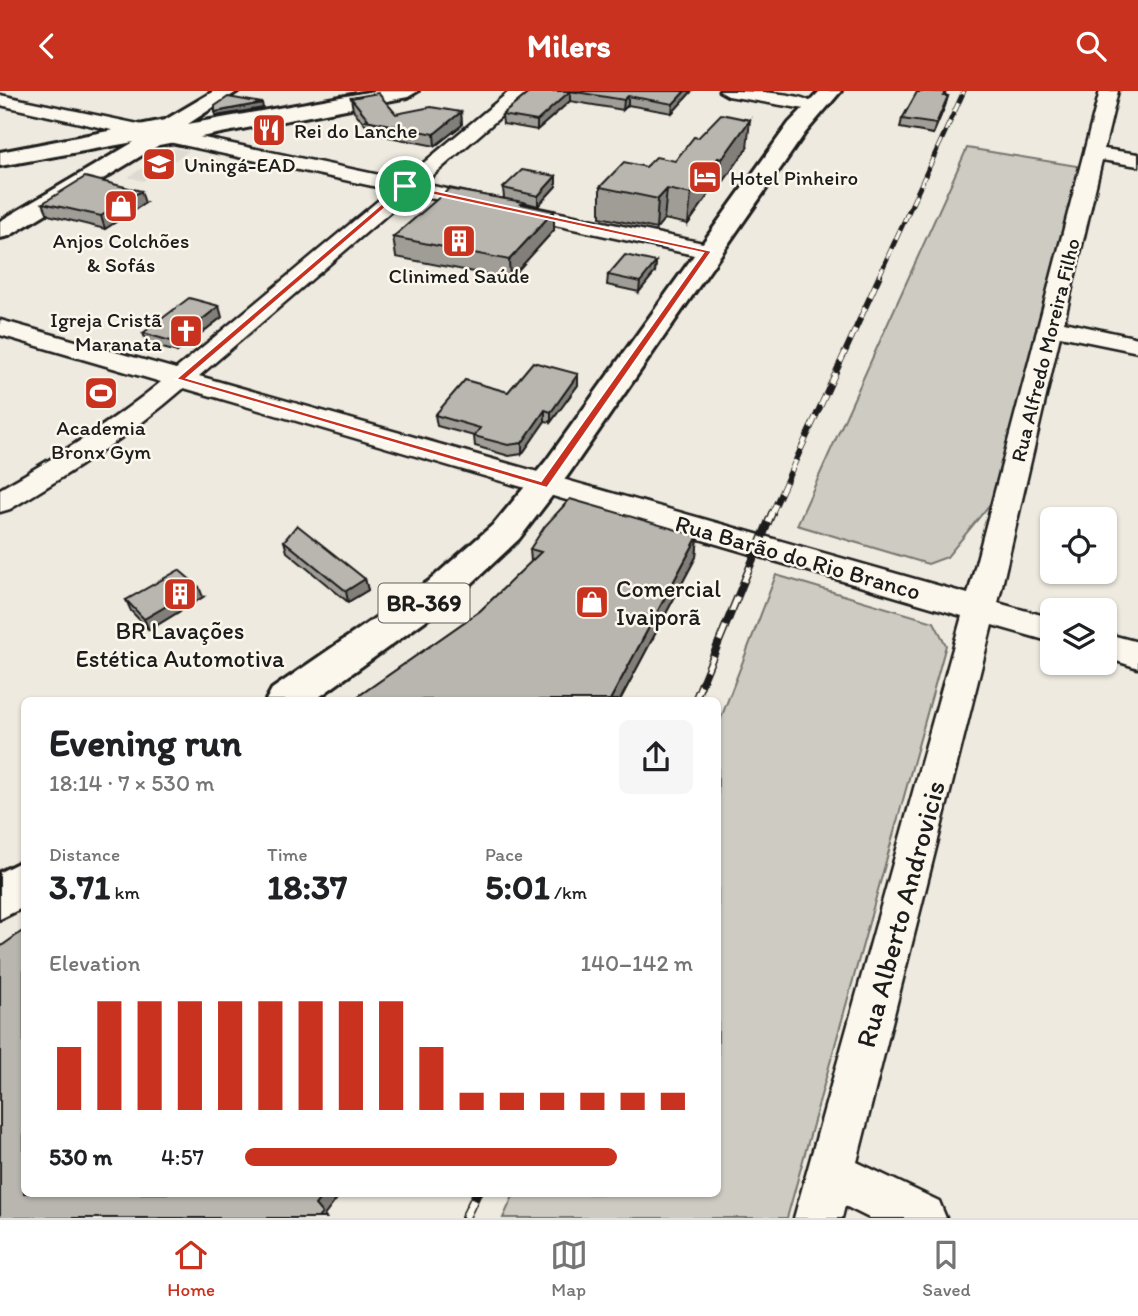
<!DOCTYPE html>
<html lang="en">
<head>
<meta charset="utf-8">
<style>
	:root { --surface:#fff; --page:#f6f6f6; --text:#202124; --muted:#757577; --line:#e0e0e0; --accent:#c8321e }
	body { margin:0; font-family:Itim,sans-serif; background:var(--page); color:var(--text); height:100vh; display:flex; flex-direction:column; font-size:26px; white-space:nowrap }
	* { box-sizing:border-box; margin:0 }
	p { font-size:23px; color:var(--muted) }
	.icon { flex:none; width:38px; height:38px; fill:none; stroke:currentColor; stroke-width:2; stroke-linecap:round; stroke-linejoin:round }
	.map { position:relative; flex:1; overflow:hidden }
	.sheet { position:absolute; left:21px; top:606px; width:700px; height:500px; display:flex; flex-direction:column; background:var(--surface); border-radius:10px; box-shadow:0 2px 5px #0004 }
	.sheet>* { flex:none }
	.fabs { position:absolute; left:1040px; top:416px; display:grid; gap:14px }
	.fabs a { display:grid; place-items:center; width:77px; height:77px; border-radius:10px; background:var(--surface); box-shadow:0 2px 5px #0004; font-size:35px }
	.pin { position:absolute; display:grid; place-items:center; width:60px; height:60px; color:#fff; margin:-30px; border:4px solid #fff; border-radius:50%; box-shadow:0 2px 7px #0007 }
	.round { display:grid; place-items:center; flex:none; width:74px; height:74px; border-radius:10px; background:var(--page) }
	.overview { display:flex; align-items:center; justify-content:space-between; height:119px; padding:0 28px }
	h1 { font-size:38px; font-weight:800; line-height:52px }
	.stats { display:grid; grid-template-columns:repeat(3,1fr); gap:10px; height:119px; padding:7px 28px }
	.stats div { display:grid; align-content:center }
	.stats b { font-size:35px; font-weight:800 }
	.stats small { font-size:19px; font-weight:400 }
	.stats p { font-size:19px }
	.chart { height:196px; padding:14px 28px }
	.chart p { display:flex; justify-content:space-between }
	.chart svg { width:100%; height:126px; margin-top:7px; stroke:var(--accent); stroke-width:6 }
	ul { padding:0 28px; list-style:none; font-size:23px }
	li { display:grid; grid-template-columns:112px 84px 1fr; align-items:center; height:52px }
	li i { height:18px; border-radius:9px; background:var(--accent) }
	header { display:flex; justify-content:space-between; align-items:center; height:91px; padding:0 28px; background:var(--accent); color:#fff; font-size:32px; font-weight:800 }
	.menu { display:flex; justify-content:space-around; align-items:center; height:98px; border-top:2px solid var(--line); background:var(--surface); font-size:19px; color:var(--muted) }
	.menu a { display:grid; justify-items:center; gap:4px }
	.menu .active { color:var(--accent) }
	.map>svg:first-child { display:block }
</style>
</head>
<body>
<header><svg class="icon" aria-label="back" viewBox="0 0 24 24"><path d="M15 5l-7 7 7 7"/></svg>Milers<svg class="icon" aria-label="search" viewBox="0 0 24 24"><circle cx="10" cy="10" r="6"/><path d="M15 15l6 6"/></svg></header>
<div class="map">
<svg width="1138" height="1127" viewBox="0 0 1138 1127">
	<rect width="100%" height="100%" fill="#eeeadf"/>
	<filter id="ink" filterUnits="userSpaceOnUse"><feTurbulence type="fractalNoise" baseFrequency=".0143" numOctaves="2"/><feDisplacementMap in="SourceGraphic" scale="14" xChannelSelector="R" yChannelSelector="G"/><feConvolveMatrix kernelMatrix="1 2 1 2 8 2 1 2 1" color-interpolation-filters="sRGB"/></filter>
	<g filter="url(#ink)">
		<!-- built -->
		<path fill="#dedad1" d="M 175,57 L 189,60 L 143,90 L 128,86 Z"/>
		<!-- green -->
		<path fill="#ceccc2" stroke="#75746f" stroke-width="2" d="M 967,57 L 1083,76 L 995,407 L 947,466 L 928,473 L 797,434 Z
			M 776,484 L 934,531 L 946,554 L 787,1127 L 503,1127 L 514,1103 L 718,1102 L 718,635 Z"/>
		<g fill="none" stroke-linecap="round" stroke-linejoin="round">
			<!-- minor casing -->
			<g stroke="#1c1c1c" stroke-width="5">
				<path id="minor" d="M 510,0 L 530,0 L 423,93 L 708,153 L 716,155 L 719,160 L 716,165 L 708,167 L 411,103 L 199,285 L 968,503 L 1100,0 L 1118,0 L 1104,58 L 1138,63 L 1138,75 L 1102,69 L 1064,231 L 1138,247 L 1138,261 L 1060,245 L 998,512 L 1052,527 L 1052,551 L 992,534 L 857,1071 L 939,1110 L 946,1127 L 869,1127 L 845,1115 L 842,1127 L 794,1127 L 962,525 L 184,297 C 130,344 71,382 10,418 L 0,421 L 0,398 C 56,366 111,332 161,291 L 0,244 L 0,229 L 176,278 L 391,99 L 164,50 L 162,46 L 164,42 L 171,40 L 403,89 Z
					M 719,0 C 740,0 801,0 814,13 L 805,18 L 728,5 Z
					M 0,4 L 143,34 L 152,40 L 143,46 L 0,14 Z
					M 1104,542 L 1138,551 L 1138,577 L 1104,566 Z"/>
			</g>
			<!-- tertiary casing -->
			<g stroke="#1c1c1c" stroke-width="6">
				<path id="tertiary" d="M 214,0 L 238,0 L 188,33 L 374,0 L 418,0 L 408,6 L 159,54 L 9,145 L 0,147 L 0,130 L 134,51 L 0,75 L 0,61 L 165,29 Z"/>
			</g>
			<!-- primary casing -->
			<g stroke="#1c1c1c" stroke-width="6">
				<path id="primary" d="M 820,0 L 841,0 L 805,42 L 568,384 L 519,448 L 455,508 L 315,609 L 266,609 L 272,598 L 429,490 L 495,432 L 546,370 L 789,32 Z
					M 24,769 L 24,816 L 0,828 L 0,781 Z"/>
			</g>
			<!-- minor -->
			<use href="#minor" fill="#fbf7ec" fill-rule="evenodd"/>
			<!-- tertiary -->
			<use href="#tertiary" fill="#fbf7ec" fill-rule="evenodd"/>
			<!-- primary -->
			<use href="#primary" fill="#fbf7ec" fill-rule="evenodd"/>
			<!-- rail-far3 casing -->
			<g stroke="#1c1c1c" stroke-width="5">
				<path id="rail-far3" d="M 879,185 L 964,0"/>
			</g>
			<!-- rail-far2 casing -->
			<g stroke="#1c1c1c" stroke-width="6">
				<path id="rail-far2" d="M 771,424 L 880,184"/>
			</g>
			<!-- rail-far1 casing -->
			<g stroke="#1c1c1c" stroke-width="8">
				<path id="rail-far1" d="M 695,609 L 772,422"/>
			</g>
			<!-- rail casing -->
			<g stroke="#1c1c1c" stroke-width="10">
				<path id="rail" d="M 465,1127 L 477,1102"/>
			</g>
			<!-- rail-far3 -->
			<use href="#rail-far3" stroke="#fbf7ec" stroke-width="3.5" stroke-dasharray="10" stroke-linecap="butt"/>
			<!-- rail-far2 -->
			<use href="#rail-far2" stroke="#fbf7ec" stroke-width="4.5" stroke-dasharray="12" stroke-linecap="butt"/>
			<!-- rail-far1 -->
			<use href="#rail-far1" stroke="#fbf7ec" stroke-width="5" stroke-dasharray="16" stroke-linecap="butt"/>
			<!-- rail -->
			<use href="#rail" stroke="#fbf7ec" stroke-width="7" stroke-dasharray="20" stroke-linecap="butt"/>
		</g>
		<!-- wall -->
		<path fill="#9f9d96" stroke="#1c1c1c" stroke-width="2" d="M 531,0 L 691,1 L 672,22 L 628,14 L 623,19 L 570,10 L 537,39 L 503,33 L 502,24 Z
			M 922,1 L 948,5 L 945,15 L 933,43 L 900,37 L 902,28 Z
			M 351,7 L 396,23 L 461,21 L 462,34 L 435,55 L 368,42 L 368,37 L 353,19 Z
			M 747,57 L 719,97 L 714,96 L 688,133 L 664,128 L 656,138 L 600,126 L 600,96 L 646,76 Z
			M 556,85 L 556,95 L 538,115 L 523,111 L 523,114 L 554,139 L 510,188 L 396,166 L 393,146 L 504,107 L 503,97 Z
			M 43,112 L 145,112 L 105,138 L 48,124 Z
			M 656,171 L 655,181 L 639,201 L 607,194 L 608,184 Z
			M 222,226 L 177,261 L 147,253 L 143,242 Z
			M 578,283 L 578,294 L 551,331 L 545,330 L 522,363 L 509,365 L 475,355 L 474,345 L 437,335 L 435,324 L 508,301 Z
			M 698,445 L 696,466 L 620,609 L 353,609 L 480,520 L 531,471 L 530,458 Z
			M 284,450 L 365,488 L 368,499 L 348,511 L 287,461 Z
			M 203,506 L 149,539 L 131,520 L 126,509 Z"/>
		<!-- shaded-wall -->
		<path fill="#827f7a" stroke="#1c1c1c" stroke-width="2" d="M 570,0 L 570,10 L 537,39 L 537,30 Z
			M 685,0 L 692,0 L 691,1 L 672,22 L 673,13 Z
			M 628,5 L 628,14 L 623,19 L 624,9 Z
			M 948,5 L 945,15 L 933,43 L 936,33 Z
			M 262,12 L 263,17 L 216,25 L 215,21 Z
			M 461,21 L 462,34 L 435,55 L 434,43 Z
			M 750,29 L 747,57 L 719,97 L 722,68 Z
			M 718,67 L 714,96 L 688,133 L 691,103 Z
			M 556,85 L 556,95 L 538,115 L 538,105 Z
			M 667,98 L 664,128 L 656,138 L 658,108 Z
			M 141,100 L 145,112 L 105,138 L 101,125 Z
			M 554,120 L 554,139 L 510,188 L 509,169 Z
			M 656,171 L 655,181 L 639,201 L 640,191 Z
			M 219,215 L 222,226 L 177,261 L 174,251 Z
			M 578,283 L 578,294 L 551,331 L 551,321 Z
			M 545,319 L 545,330 L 522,363 L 522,352 Z
			M 698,445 L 696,466 L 620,609 L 610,609 Z
			M 365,488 L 368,499 L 348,511 L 346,500 Z
			M 199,496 L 203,506 L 149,539 L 144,528 Z
			M 324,1102 L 337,1102 L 339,1105 L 324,1125 L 326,1127 L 318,1127 L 315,1114 Z"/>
		<!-- building -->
		<path fill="#b9b6af" stroke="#1c1c1c" stroke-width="2" d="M 531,0 L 685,0 L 673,13 L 628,5 L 624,9 L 570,0 L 537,30 L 502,24 Z
			M 922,0 L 946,1 L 944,5 L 948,5 L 936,33 L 902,28 L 917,1 L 922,1 Z
			M 378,2 L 396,23 L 431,16 L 461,21 L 434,43 L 366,29 L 368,28 L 351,7 Z
			M 228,6 L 262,12 L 215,21 L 215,15 Z
			M 721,23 L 750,29 L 722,68 L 718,67 L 691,103 L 667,98 L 658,108 L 600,96 L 624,71 L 646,76 L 656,66 L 675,70 L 694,46 L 698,47 Z
			M 522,79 L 556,85 L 538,105 L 503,97 Z
			M 85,86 L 141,100 L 101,125 L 43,112 Z
			M 449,98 L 523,111 L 521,113 L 554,120 L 509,169 L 393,146 Z
			M 625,164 L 656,171 L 640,191 L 608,184 Z
			M 189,207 L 219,215 L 174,251 L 143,242 Z
			M 533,271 L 578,283 L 551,321 L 545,319 L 522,352 L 508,354 L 474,345 L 480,337 L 435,324 L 465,289 L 508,301 Z
			M 570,408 L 698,445 L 610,609 L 353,609 L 480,520 L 541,461 L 530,458 L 545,435 Z
			M 297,434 L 365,488 L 346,500 L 284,450 Z
			M 179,479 L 199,496 L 144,528 L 126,509 Z
			M 24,839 L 24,1102 L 324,1102 L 315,1114 L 322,1122 L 318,1127 L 0,1127 L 0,856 Z"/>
	</g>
	<!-- route -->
	<path fill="#c8321e" stroke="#fff" stroke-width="2" fill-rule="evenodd" d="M 405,93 L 712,160 L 547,397 L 176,288 ZM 407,98 L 703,162 L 541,390 L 187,287 Z"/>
	<!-- icons -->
	<defs>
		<g id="restaurant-square" transform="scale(1.75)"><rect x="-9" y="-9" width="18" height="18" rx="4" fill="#c8321e" stroke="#fbf7ec"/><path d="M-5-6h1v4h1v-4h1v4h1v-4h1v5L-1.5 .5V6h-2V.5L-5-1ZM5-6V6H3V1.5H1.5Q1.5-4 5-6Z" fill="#fff"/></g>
		<g id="university-square" transform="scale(1.75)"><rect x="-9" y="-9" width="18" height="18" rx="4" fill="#c8321e" stroke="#fbf7ec"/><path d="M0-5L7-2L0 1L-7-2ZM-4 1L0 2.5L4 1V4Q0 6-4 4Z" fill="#fff"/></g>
		<g id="hotel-square" transform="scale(1.75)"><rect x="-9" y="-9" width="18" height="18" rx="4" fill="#c8321e" stroke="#fbf7ec"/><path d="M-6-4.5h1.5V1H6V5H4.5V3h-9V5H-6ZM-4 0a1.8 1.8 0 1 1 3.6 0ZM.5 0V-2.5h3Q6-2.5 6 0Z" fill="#fff"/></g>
		<g id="shop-square" transform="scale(1.75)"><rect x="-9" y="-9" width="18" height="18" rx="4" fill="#c8321e" stroke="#fbf7ec"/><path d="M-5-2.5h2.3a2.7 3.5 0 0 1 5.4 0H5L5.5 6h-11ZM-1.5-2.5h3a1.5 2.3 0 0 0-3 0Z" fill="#fff"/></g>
		<g id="building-square" transform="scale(1.75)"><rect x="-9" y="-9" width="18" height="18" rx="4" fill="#c8321e" stroke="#fbf7ec"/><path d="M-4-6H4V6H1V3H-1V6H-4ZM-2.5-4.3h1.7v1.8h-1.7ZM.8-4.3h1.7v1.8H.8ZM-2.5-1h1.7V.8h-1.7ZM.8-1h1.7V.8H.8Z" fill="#fff"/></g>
		<g id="church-square" transform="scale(1.75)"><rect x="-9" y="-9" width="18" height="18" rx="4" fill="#c8321e" stroke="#fbf7ec"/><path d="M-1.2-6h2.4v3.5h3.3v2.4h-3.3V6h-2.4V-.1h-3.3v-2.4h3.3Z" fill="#fff"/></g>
		<g id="stadium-square" transform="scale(1.75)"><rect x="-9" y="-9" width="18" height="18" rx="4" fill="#c8321e" stroke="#fbf7ec"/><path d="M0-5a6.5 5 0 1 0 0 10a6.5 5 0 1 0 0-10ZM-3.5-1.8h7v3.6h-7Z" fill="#fff"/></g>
	</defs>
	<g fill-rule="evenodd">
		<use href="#restaurant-square" x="269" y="39"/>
		<use href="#university-square" x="159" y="73"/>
		<use href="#hotel-square" x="705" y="86"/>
		<use href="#shop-square" x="121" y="115"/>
		<use href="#building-square" x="459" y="150"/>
		<use href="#church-square" x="186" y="240"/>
		<use href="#stadium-square" x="101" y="302"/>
		<use href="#building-square" x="180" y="503"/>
		<use href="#shop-square" x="592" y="511"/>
	</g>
	<g text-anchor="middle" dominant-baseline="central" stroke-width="5" stroke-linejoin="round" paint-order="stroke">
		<!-- far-poi labels -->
		<g font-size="21" fill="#1c1c1c" stroke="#fbf7ec" text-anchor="start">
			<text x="294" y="39">Rei do Lanche</text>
			<text x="184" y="73">Uningá-EAD</text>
			<text x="730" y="86">Hotel Pinheiro</text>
			<text x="121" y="149" text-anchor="middle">Anjos Colchões<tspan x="121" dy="24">&amp; Sofás</tspan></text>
			<text x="459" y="184" text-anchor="middle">Clinimed Saúde</text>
			<text x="162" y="228" text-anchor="end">Igreja Cristã<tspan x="162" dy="24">Maranata</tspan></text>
			<text x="101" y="336" text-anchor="middle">Academia<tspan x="101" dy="24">Bronx Gym</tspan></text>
		</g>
		<!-- far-street labels -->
		<g font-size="21" fill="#1c1c1c" stroke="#fbf7ec">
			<text transform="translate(1045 259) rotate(-76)">Rua Alfredo Moreira Filho</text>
		</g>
		<!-- shield labels -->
		<rect fill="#fbf7ec" stroke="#5f5e5a" stroke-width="2" x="378.5" y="492.5" width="91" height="39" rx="5"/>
		<g font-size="23" font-weight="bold" fill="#1c1c1c">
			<text x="424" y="512">BR-369</text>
		</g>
		<!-- street labels -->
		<g font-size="24" fill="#1c1c1c" stroke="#fbf7ec">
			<text transform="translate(798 466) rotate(16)">Rua Barão do Rio Branco</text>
		</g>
		<!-- poi labels -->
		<g font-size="24" fill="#1c1c1c" stroke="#fbf7ec" text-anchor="start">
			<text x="616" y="497">Comercial<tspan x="616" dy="28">Ivaiporã</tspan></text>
			<text x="180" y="539" text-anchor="middle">BR Lavações<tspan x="180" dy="28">Estética Automotiva</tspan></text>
		</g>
		<!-- near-street labels -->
		<g font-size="28" fill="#1c1c1c" stroke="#fbf7ec">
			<text transform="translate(900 823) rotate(-75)">Rua Alberto Androvicis</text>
		</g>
	</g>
</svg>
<div class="fabs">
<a><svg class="icon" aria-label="locate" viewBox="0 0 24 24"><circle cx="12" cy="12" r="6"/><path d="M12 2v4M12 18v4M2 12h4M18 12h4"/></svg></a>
<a><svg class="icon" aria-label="layers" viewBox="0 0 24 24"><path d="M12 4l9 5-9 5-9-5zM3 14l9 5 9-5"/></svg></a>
</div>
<div class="pin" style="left:405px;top:95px;background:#1e9e55"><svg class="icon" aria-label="arrive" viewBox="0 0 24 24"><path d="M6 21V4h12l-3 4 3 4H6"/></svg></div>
<section class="sheet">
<div class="overview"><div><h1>Evening run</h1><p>18:14 · 7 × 530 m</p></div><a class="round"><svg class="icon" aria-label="share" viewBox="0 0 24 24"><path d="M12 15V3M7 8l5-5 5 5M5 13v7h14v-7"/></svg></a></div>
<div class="stats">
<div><p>Distance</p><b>3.71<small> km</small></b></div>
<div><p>Time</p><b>18:37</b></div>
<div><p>Pace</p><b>5:01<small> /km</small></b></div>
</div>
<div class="chart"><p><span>Elevation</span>140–142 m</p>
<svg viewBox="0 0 160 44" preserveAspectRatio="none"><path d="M5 44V22M15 44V6M25 44V6M35 44V6M45 44V6M55 44V6M65 44V6M75 44V6M85 44V6M95 44V22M105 44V38M115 44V38M125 44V38M135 44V38M145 44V38M155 44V38"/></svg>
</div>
<ul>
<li><b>530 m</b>4:57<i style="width:83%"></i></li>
</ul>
</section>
</div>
<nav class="menu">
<a class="active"><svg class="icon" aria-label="home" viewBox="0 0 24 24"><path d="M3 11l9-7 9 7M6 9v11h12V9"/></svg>Home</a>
<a><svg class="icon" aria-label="map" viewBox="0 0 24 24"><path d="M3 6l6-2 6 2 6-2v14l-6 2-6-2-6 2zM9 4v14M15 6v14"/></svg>Map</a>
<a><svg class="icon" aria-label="saved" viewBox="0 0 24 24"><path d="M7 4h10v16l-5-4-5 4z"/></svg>Saved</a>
</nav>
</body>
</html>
